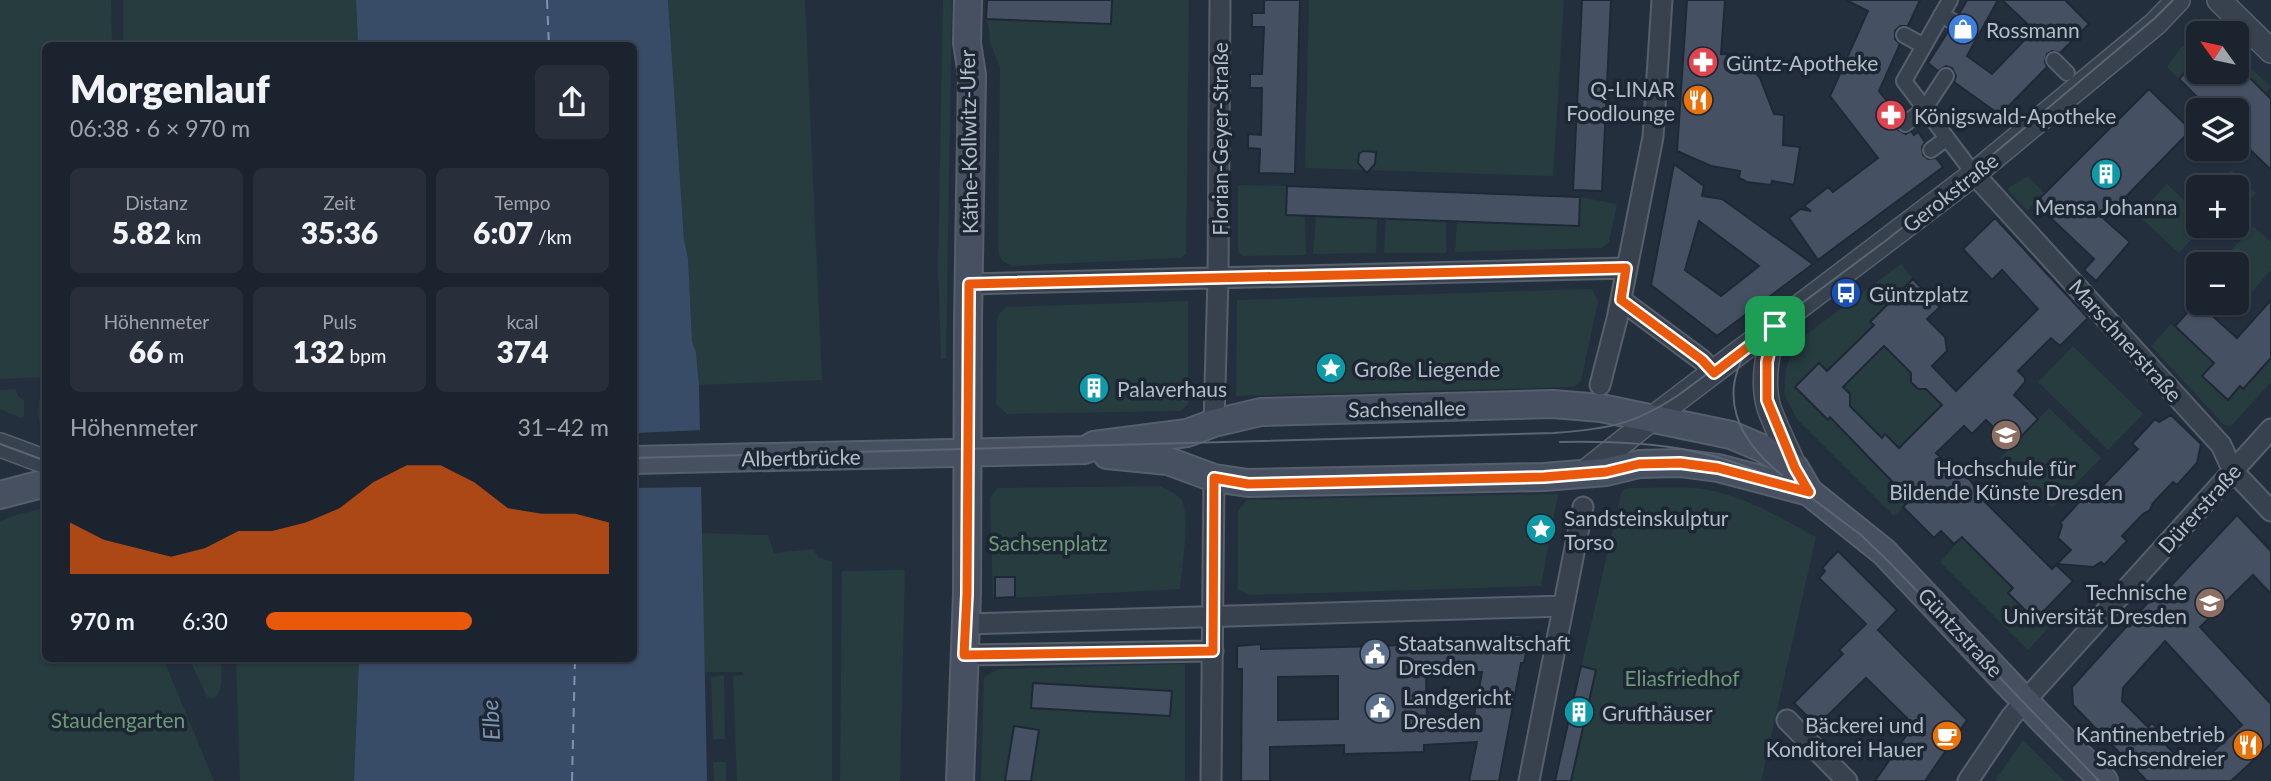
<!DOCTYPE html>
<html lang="de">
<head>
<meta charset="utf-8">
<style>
	:root { --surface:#1b232e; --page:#282f3a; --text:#f1f3f6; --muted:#a0a4aa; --line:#39404a; --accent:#ea580c }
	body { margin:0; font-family:Lato,sans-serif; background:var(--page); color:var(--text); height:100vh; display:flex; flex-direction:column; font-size:26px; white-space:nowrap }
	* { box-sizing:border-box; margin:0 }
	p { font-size:23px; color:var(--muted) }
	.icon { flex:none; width:38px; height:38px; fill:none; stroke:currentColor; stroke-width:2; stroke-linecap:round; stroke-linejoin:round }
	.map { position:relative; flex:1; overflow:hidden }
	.sheet { position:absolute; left:42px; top:42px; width:595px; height:620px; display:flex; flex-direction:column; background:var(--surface); border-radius:10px; box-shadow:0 2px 5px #0004,0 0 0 2px var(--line) }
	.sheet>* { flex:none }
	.needle { width:46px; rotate:303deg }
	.tools { position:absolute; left:2186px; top:21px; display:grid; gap:14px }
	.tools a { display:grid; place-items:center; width:63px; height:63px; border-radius:10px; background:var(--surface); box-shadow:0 2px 5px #0004,0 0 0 2px var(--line); font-size:35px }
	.pin { position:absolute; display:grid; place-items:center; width:60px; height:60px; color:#fff; margin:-30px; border-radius:14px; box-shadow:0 4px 10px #0006 }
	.round { display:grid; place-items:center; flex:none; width:74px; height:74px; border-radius:10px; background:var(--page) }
	.summary { display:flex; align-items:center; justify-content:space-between; height:119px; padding:0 28px }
	h1 { font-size:38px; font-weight:800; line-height:52px }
	.stats { display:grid; grid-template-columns:repeat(3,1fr); gap:10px; height:119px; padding:7px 28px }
	.stats div { display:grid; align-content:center; border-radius:10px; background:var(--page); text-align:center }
	.stats b { font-size:30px; font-weight:800 }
	.stats small { font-size:19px; font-weight:400 }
	.stats p { font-size:19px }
	.chart { height:196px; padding:14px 28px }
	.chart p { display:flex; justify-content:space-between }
	.chart svg { width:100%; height:126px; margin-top:7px; fill:var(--accent); opacity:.7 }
	ul { padding:0 28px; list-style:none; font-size:23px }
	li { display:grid; grid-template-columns:112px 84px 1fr; align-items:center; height:52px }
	li i { height:18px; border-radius:9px; background:var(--accent) }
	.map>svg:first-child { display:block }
</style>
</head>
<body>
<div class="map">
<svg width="2271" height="781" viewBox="0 0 2271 781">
	<rect width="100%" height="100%" fill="#242f3e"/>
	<!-- green -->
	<path fill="#263c3f" d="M 0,0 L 111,0 L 112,45 L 46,46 L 45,377 L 0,379 Z
		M 123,0 L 356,0 L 358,45 L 123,45 Z
		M 668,0 L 805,0 L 822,380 L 699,385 L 696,353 L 692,341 L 688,258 L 684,240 Z
		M 943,0 L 952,0 L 946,358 L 941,359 L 938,267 Z
		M 1112,0 L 1189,0 L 1186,254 L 1180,258 L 1013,266 C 1002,262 998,258 998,245 L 1000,67 L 990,43 L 989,28 L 986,19 L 1110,24 Z
		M 1309,0 L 1564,0 L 1553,176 L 1305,168 Z
		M 2206,24 L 2215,33 L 2198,33 L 2198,59 L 2179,79 L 2167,67 L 2180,49 Z
		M 2236,54 L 2271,87 L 2265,93 L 2237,65 Z
		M 2231,170 L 2256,193 L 2237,215 L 2236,187 L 2216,187 Z
		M 2028,176 L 2045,194 L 2027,211 L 2007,189 Z
		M 2167,184 L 2198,213 L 2198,226 L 2204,226 L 2179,253 L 2138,215 Z
		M 1238,185 L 1287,186 L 1286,214 L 1305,215 L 1306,255 L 1243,256 L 1238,252 Z
		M 1580,197 L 1617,204 L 1609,242 L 1602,248 L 1455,252 L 1457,221 L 1578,226 Z
		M 1316,216 L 1377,218 L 1376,253 L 1313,254 Z
		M 1386,219 L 1446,221 L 1446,253 L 1384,253 Z
		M 2253,226 L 2271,242 L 2271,270 L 2250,294 L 2237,282 L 2236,264 L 2219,264 Z
		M 1901,264 L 1913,279 L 1874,325 L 1827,371 L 1866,453 L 1865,455 L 1910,500 L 1894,516 L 1797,419 L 1784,394 L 1786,368 L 1794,348 L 1808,333 Z
		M 1592,289 L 1598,301 L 1581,381 L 1574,387 L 1236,396 L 1237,300 Z
		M 1188,301 L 1188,405 L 1180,411 L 1007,414 L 996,404 L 997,322 L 999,314 L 1006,307 Z
		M 2171,324 L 2214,363 L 2202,376 L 2228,399 L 2240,386 L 2243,389 L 2271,358 L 2271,382 L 2231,426 L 2224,425 L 2151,346 Z
		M 1889,341 L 1901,352 L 1896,358 L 1911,373 L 1911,382 L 1918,389 L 1926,389 L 1942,405 L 1899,448 L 1885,435 L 1882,438 L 1846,402 L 1850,394 L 1843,387 Z
		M 2073,346 L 2143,414 L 2108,450 L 2038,382 Z
		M 16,389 L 17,395 L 24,401 L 24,416 L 21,418 L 0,409 L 0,390 Z
		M 45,394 L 45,428 C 35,423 39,409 39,400 Z
		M 2049,408 L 2101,458 L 2052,508 L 2000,458 Z
		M 1159,486 C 1167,490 1177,493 1182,501 C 1190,516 1182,570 1180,589 L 993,599 L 990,498 L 997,488 Z
		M 1630,488 C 1651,488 1674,487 1695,488 C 1738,492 1779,517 1816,537 L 1761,781 L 1555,781 L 1621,494 L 1623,490 Z
		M 1558,494 L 1541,586 L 1250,595 L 1238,590 L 1238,511 L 1247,500 Z
		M 45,508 L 46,658 L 163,658 L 214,781 L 0,781 L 0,521 L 16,515 Z
		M 701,533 L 768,535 L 774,553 L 813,549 L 818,557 L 832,562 L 832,781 L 737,781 L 733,676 L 744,675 L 742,672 L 704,672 Z
		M 1962,537 L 2050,626 L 2028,650 L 1940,562 Z
		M 905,570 L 900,781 L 840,781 L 842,571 Z
		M 189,658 L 221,658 C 221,671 225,692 213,699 L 207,697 Z
		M 236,658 L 359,658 L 354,781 L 240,781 Z
		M 1185,664 L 1185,781 L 981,781 L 984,677 L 999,669 Z
		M 724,675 L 725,739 L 713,739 L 711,677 Z
		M 2023,740 L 2064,781 L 1995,781 Z
		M 713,762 L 726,762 L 726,781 L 714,781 Z"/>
	<!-- water -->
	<path fill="#394c67" d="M 356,0 L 668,0 L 684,240 L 688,258 L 692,341 L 696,353 L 699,385 L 707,781 L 354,781 L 359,658 L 634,658 L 634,46 L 358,45 Z"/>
	<!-- pier -->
	<path fill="#242f3e" d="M 703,430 L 704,487 L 634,488 L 634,433 Z"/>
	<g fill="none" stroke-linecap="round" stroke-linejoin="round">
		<!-- ferry -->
		<path stroke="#7c92b1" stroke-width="2" stroke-dasharray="9 7" stroke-linecap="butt" d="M 547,0 L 549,46
			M 572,781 L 575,658"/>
	</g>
	<!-- building -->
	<path fill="#455162" stroke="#1f2835" stroke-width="2" fill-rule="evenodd" d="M 987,0 L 1112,0 L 1111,24 L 986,19 Z
		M 1264,0 L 1300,0 L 1295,174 L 1259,173 L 1260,149 L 1248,148 L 1248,134 L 1261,135 L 1262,88 L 1250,88 L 1250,74 L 1262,74 L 1264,27 L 1252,27 L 1252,13 L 1264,13 Z
		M 1582,0 L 1611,0 L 1602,191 L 1573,190 Z
		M 1687,0 L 1725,0 L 1721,54 L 1741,55 L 1760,78 L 1774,114 L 1784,115 L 1783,145 L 1800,147 L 1794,185 L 1772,181 L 1771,185 L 1747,182 L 1739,178 L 1740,171 L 1711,166 L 1677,151 Z
		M 1846,0 L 1920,0 L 1908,26 L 1900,26 L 1895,31 L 1895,39 L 1900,44 L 1879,91 L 1899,116 L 1895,125 L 1898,130 L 1906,134 L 1911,131 L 1914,135 L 1918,132 L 1925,142 L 1922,147 L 1923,155 L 1928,159 L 1936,158 L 1943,167 L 1818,260 L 1789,218 L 1800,209 L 1811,211 L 1804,206 L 1828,187 L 1833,192 L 1878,158 L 1830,96 L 1868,11 Z
		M 1967,0 L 1998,0 L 1967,56 L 1992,74 L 2034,30 L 2002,0 L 2065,0 L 2089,24 L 2060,53 L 2052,51 L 2047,54 L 2045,62 L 2047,67 L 2000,115 L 1954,82 L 1956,76 L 1952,68 L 1946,66 L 1938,71 L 1928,63 L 1949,30 L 1955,32 L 1962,27 L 1964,21 L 1959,14 Z
		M 2198,59 L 2198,72 L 2244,72 L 2271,99 L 2271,170 L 2236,136 L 2236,110 L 2210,110 L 2179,79 Z
		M 2149,89 L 2191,130 L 2104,219 L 2130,242 L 2096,281 L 2084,270 L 2094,259 L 2035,203 Z
		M 1363,151 L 1376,152 L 1375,164 L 1367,173 L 1358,163 L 1359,154 Z
		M 1674,164 L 1704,186 L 1702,196 L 1722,199 L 1813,264 L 1717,336 L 1651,285 ZM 1699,221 L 1759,266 L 1721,296 L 1685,270 Z
		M 1287,186 L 1580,197 L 1579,226 L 1286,215 Z
		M 1995,218 L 2088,318 L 2060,346 L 2051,338 L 2018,371 L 2025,378 L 2025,382 L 2014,395 L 2038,419 L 2012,446 L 1986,420 L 1972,434 L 1964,426 L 1936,453 L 1957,474 L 1963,475 L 1970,480 L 1974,486 L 1975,492 L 2052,569 L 2056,565 L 2073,581 L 2035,620 L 2008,593 L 2013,588 L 1962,537 L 1954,544 L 1941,531 L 1934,538 L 1903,507 L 1910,500 L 1830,417 L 1828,420 L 1795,387 L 1819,363 L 1827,371 L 1874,325 L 1870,322 L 1913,279 L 1940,307 L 1927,319 L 1945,337 L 1947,351 L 1932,366 L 1956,391 L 2038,309 L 2002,270 L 1992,280 L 1963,249 ZM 1884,346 L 1911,373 L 1911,382 L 1918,389 L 1926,389 L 1942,405 L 1899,448 L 1885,434 L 1882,438 L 1850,406 L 1850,394 L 1843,387 Z
		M 2271,300 L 2271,358 L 2243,389 L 2240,386 L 2228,400 L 2202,376 L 2214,363 L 2175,326 L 2197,302 L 2237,338 Z
		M1085 387a9 9 0 1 1 18 0a9 9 0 1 1-18 0Z
		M 2171,415 L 2201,444 L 2197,463 L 2177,485 L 2173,482 L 2153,503 L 2150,510 L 2143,514 L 2122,536 L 2127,541 L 2104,565 L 2101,562 L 2093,567 L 2057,564 L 2071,550 L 2058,538 L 2062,525 L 2060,523 L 2083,498 L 2087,502 L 2138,449 L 2132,444 L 2155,419 L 2159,422 Z
		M 2237,515 L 2271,551 L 2271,594 L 2253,575 L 2200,627 L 2271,704 L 2271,744 L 2231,781 L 2147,781 L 2073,705 L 2072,687 L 2162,587 L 2166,591 ZM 2165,641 L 2242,725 L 2197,766 L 2190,759 L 2184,764 L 2163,742 L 2167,738 L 2152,723 L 2148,727 L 2122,701 L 2123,688 Z
		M 1838,551 L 1897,610 L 1878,630 L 1967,720 L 1925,781 L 1875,781 L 1910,730 L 1907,718 L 1866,678 L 1817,726 L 1794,703 L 1843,654 L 1839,650 L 1866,624 L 1819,578 L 1825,571 L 1822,568 Z
		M 995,577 L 1015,577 L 1015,597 L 995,598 Z
		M 1501,635 L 1521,635 L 1528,642 L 1524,663 L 1521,663 L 1499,781 L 1469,781 L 1477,742 L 1424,745 L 1424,752 L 1344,754 L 1344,745 L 1270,747 L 1270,781 L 1241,781 L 1242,669 L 1237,669 L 1237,646 L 1261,644 L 1261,649 L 1381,646 L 1501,640 ZM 1482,672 L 1474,716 L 1427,717 L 1426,673 ZM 1338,676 L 1338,719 L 1278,720 L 1278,677 Z
		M 1581,666 L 1596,670 L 1571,781 L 1555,781 Z
		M 1033,683 L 1172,691 L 1170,716 L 1031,708 Z
		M 1014,726 L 1039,730 L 1031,781 L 1005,781 Z"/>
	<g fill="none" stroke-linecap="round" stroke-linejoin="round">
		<!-- pedestrian casing -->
		<g stroke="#565f6c" stroke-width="18">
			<path id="pedestrian" d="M 1950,0 L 1904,81 L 1974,174
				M 1941,15 L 1954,22
				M 1904,35 L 1924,46
				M 2054,60 L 2067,73
				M 1905,124 L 1925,108 L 1946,76
				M 1931,150 L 1947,138"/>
		</g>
		<!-- minor casing -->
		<g stroke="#565f6c" stroke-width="23">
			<path id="minor" d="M 1974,174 L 2221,445 L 2233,471 L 2271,511
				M 969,284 L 1626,268
				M 1621,300 L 1702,360 L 1714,373
				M 1600,385 L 1617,319 L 1653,137 L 1662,0
				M 1214,423 L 1218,277 L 1220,0
				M 966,624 L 1563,606
				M 964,655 L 1213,651
				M 1787,720 L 1847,781
				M 1211,781 L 1214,478
				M 1529,781 L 1583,507
				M 1968,781 L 2011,717 L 2023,703 L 2271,429"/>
		</g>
		<!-- tertiary casing -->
		<g stroke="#565f6c" stroke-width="26">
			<path id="tertiary" d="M 2219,0 L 2271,51
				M 1775,326 C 1768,351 1761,382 1769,408 C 1776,428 1787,448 1795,468
				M 0,445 L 46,462
				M 1584,473 L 1654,417 L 1974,174 L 2155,24 L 2178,0"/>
		</g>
		<!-- secondary casing -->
		<g stroke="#565f6c" stroke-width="30">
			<path id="secondary" d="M 1107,455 L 1168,461 L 1214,478 L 1248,483 L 1544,477 L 1606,472 L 1639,464 L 1680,463 L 1718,468 L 1809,492 L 1884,552 L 2041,718 L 2104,781
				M 634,460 L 1085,450 L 1094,445 L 1187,433 L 1214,423 L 1261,412 L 1553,404 L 1601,408 L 1731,435 L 1764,449 L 1795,468 L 1809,492
				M 0,495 L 46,483
				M 960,781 L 967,594 L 968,320 L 972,75 L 967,43 L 968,0"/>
		</g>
		<!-- pedestrian -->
		<use href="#pedestrian" stroke="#38414e" stroke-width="14"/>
		<!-- minor -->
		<use href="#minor" stroke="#38414e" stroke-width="19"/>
		<!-- tertiary -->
		<use href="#tertiary" stroke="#38414e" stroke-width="23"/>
		<!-- secondary -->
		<use href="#secondary" stroke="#465061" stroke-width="26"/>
		<!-- tram -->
		<path stroke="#5a6575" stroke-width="2" d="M 1751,345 C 1715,395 1739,441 1782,475
			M 1560,442 C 1655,440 1725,448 1809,496
			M 0,444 L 46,461
			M 634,458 L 1554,433 C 1609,429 1638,424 1684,391 L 1888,239 L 1972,172 L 2155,18 L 2173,0
			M 1801,490 L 1861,535 L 1890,563 L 2099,781"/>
	</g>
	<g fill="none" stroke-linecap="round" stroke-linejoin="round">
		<!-- route casing -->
		<g stroke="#fff" stroke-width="14">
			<path id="route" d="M 1626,268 L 1621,300 L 1702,360 L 1714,373 L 1775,326 L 1767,362 L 1767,400 L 1795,468 L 1809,492 L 1718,468 L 1680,463 L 1639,464 L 1606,472 L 1544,477 L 1248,484 L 1214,478 L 1213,651 L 964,655 L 967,594 L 969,284 Z"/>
		</g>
		<!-- route -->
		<use href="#route" stroke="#ea580c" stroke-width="9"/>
	</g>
	<!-- icons -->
	<defs>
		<g id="shop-disc" transform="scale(1.575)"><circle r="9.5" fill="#3f7fe0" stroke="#1d2633"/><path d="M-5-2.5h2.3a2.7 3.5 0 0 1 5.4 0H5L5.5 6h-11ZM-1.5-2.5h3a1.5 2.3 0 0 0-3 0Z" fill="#fff"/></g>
		<g id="pharmacy-disc" transform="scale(1.575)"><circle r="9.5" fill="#e0444e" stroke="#1d2633"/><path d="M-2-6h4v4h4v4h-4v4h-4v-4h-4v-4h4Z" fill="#fff"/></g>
		<g id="restaurant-disc" transform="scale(1.575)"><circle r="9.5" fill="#e8710a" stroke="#1d2633"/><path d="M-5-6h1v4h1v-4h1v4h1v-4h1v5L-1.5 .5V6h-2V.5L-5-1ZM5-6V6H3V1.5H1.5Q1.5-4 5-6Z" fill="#fff"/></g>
		<g id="building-disc" transform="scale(1.575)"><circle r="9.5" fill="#0f9aa8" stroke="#1d2633"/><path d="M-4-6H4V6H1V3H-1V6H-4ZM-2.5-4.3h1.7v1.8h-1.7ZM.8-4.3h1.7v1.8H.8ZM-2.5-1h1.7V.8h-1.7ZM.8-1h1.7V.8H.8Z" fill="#fff"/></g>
		<g id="bus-disc" transform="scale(1.575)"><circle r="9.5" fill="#1a4fb4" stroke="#1d2633"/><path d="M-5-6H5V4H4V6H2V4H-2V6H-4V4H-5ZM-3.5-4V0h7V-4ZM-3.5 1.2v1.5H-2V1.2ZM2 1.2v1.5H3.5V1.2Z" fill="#fff"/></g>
		<g id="sight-disc" transform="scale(1.575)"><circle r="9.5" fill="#0f9aa8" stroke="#1d2633"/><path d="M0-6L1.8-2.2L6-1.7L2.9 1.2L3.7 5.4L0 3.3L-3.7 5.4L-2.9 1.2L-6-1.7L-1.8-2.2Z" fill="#fff"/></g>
		<g id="university-disc" transform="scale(1.575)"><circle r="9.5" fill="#8d6e63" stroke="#1d2633"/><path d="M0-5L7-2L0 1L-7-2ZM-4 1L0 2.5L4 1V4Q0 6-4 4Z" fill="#fff"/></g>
		<g id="civic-disc" transform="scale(1.575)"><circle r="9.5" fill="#5c6f8a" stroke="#1d2633"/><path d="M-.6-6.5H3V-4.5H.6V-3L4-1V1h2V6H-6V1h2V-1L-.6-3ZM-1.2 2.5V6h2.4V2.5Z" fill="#fff"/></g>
		<g id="cafe-disc" transform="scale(1.575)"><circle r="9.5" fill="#e8710a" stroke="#1d2633"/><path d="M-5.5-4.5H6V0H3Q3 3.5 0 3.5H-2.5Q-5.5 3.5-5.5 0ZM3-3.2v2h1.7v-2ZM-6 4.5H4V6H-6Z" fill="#fff"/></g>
	</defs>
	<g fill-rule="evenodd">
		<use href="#shop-disc" x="1963" y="29"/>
		<use href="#pharmacy-disc" x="1703" y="62"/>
		<use href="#restaurant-disc" x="1698" y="100"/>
		<use href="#pharmacy-disc" x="1891" y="115"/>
		<use href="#building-disc" x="2106" y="174"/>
		<use href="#bus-disc" x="1846" y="293"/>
		<use href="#sight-disc" x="1331" y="368"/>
		<use href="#building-disc" x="1094" y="388"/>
		<use href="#university-disc" x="2006" y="435"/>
		<use href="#sight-disc" x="1541" y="529"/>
		<use href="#university-disc" x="2210" y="603"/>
		<use href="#civic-disc" x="1375" y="654"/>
		<use href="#civic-disc" x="1380" y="708"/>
		<use href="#building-disc" x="1579" y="712"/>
		<use href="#cafe-disc" x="1947" y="736"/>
		<use href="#restaurant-disc" x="2248" y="745"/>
	</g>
	<g text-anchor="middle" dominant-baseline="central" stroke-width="7" stroke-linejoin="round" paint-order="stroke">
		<!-- poi labels -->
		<g font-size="21" fill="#b4bcc9" stroke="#1d2633" text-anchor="start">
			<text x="1986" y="29">Rossmann</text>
			<text x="1726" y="62">Güntz-Apotheke</text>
			<text x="1675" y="88" text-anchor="end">Q-LINAR<tspan x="1675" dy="24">Foodlounge</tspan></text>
			<text x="1914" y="115">Königswald-Apotheke</text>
			<text x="2106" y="206" text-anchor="middle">Mensa Johanna</text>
			<text x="1869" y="293">Güntzplatz</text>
			<text x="1354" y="368">Große Liegende</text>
			<text x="1117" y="388">Palaverhaus</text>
			<text x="2006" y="467" text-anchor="middle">Hochschule für<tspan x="2006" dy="24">Bildende Künste Dresden</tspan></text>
			<text x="1564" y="517">Sandsteinskulptur<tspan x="1564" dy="24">Torso</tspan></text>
			<text x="2187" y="591" text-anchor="end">Technische<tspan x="2187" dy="24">Universität Dresden</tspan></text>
			<text x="1398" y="642">Staatsanwaltschaft<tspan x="1398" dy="24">Dresden</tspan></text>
			<text x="1403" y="696">Landgericht<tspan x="1403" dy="24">Dresden</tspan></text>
			<text x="1602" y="712">Grufthäuser</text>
			<text x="1924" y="724" text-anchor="end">Bäckerei und<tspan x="1924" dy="24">Konditorei Hauer</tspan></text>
			<text x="2225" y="733" text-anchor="end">Kantinenbetrieb<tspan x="2225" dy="24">Sachsendreier</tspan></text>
		</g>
		<!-- street labels -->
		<g font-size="21" fill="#b4bcc9" stroke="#1d2633">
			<text transform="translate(1219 139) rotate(-90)">Florian-Geyer-Straße</text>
			<text transform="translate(968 142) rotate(-91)">Käthe-Kollwitz-Ufer</text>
			<text transform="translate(1950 192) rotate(-38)">Gerokstraße</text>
			<text transform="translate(2126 340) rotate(48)">Marschnerstraße</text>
			<text transform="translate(1407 408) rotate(-1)">Sachsenallee</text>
			<text transform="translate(801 457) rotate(-1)">Albertbrücke</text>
			<text transform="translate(2199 508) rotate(-48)">Dürerstraße</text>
			<text transform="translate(1961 632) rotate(47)">Güntzstraße</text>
		</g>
		<!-- park labels -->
		<g font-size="21" fill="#6b9a76" stroke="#1d2633">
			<text x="1048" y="542">Sachsenplatz</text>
			<text x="1682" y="677">Eliasfriedhof</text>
			<text x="118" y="719">Staudengarten</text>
		</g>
		<!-- water labels -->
		<g font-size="23" font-style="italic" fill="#7c92b1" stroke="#1d2633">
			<text transform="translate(490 720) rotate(-93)">Elbe</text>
		</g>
	</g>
</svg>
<div class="tools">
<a><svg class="needle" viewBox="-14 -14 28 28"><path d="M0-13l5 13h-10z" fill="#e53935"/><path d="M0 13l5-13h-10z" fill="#a0a4aa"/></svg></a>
<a><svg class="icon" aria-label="layers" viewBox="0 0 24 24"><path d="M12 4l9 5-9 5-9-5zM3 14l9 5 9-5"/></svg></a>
<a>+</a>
<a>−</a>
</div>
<div class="pin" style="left:1775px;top:326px;background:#1e9e55"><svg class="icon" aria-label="arrive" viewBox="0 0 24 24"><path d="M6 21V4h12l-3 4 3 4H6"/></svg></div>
<section class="sheet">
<div class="summary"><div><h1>Morgenlauf</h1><p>06:38 · 6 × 970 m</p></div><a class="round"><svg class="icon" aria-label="share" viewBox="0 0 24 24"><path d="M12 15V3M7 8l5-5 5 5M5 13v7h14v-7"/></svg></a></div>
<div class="stats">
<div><p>Distanz</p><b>5.82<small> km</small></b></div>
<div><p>Zeit</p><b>35:36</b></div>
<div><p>Tempo</p><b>6:07<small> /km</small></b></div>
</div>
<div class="stats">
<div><p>Höhenmeter</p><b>66<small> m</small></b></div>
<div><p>Puls</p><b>132<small> bpm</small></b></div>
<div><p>kcal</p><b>374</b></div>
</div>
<div class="chart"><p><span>Höhenmeter</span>31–42 m</p>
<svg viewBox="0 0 160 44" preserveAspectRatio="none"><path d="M0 44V26L10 32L20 35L30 38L40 35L50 29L60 29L70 26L80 21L90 12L100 6L110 6L120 12L130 21L140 23L150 23L160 26V44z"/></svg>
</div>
<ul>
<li><b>970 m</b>6:30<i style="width:60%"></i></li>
</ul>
</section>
</div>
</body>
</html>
